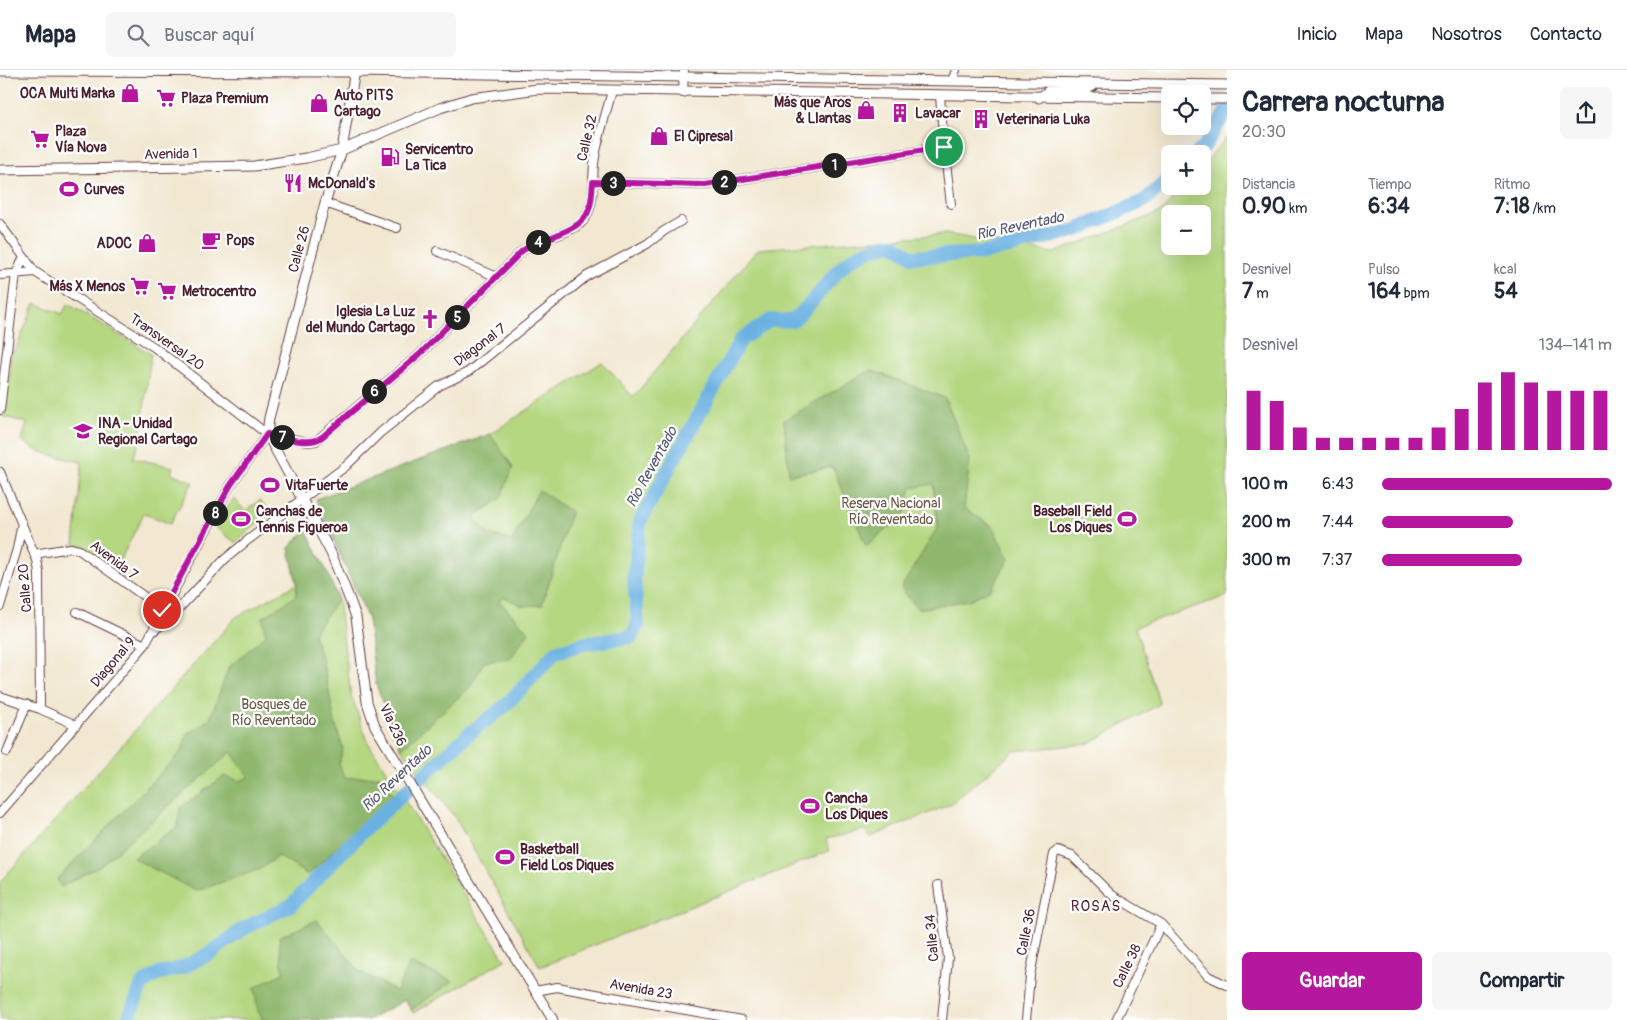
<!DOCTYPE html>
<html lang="es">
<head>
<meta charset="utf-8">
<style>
	:root { --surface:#fff; --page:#f6f6f7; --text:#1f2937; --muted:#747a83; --line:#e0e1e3; --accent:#b5179e }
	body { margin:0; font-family:Pangolin,sans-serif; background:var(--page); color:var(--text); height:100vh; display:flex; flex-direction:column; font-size:19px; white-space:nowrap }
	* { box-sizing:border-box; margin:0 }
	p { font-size:16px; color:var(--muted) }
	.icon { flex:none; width:28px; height:28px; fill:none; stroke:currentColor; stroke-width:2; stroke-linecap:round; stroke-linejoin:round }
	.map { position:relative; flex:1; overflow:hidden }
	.sheet { display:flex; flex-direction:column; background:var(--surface); width:400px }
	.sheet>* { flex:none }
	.tools { position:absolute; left:1161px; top:15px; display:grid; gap:10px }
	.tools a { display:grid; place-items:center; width:50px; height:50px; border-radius:8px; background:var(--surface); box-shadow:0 5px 20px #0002; font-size:25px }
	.pin { position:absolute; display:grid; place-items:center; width:42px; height:42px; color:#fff; margin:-21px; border:2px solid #fff; border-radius:50%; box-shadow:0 1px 5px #0007 }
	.km { position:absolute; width:25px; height:25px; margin:-12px; border-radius:50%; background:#222; color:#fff; font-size:14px; line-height:25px; text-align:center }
	.round { display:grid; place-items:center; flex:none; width:52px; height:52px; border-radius:8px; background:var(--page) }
	.summary { display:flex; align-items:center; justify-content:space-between; height:85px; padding:0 15px }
	h1 { font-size:28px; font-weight:700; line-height:38px }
	.figures { display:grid; grid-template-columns:repeat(3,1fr); gap:8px; height:85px; padding:5px 15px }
	.figures div { display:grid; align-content:center }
	.figures b { font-size:21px; font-weight:700 }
	.figures small { font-size:14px; font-weight:400 }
	.figures p { font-size:14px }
	.chart { height:140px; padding:10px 15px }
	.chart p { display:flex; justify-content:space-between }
	.chart svg { width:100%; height:90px; margin-top:5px; stroke:var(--accent); stroke-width:6 }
	.button { display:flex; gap:10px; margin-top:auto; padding:10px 15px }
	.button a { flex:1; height:58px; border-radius:8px; background:var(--accent); color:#fff; font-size:20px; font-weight:700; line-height:58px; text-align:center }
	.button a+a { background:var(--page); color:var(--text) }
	ul { padding:0 15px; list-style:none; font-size:16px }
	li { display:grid; grid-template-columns:80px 60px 1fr; align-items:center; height:38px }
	li i { height:12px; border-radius:6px; background:var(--accent) }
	header { display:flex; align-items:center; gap:30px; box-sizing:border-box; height:70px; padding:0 25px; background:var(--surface); border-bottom:1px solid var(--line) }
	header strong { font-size:24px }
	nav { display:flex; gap:28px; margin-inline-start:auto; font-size:18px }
	.search { width:350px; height:45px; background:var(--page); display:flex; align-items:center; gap:12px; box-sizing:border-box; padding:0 18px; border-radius:8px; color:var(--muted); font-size:19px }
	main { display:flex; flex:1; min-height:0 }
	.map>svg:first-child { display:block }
</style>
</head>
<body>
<header>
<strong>Mapa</strong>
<div class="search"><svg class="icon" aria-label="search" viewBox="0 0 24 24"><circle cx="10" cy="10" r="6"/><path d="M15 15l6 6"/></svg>Buscar aquí</div>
<nav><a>Inicio</a><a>Mapa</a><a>Nosotros</a><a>Contacto</a></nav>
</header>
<main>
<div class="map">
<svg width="1227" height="950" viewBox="0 0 1227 950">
	<rect width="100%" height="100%" fill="#fff"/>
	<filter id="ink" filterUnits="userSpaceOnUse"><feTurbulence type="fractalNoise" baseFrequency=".02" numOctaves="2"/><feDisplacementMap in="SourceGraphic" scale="10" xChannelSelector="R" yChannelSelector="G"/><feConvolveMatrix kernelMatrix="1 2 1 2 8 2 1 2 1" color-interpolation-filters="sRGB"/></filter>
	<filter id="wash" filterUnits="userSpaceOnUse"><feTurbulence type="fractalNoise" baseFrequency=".0096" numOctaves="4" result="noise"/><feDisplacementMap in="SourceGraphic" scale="20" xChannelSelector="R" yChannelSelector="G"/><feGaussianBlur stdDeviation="1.12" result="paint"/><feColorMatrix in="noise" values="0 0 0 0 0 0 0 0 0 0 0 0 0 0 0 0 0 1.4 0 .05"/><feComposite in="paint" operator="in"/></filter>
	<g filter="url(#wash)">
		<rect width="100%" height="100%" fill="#f2e8d1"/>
		<!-- green -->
		<path fill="#b4d780" stroke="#7f7b56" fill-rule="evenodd" d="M 1227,67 L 1227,526 L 1135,557 L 1160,634 L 1088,674 L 1014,681 L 951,734 L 871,767 L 864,760 L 826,769 L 829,781 L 540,897 L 456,749 L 401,679 L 376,614 L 368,549 L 316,429 L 490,364 L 602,292 L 633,327 L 758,179 L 946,164 L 1054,183 L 1161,142 L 1184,116 L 1202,116 L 1203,95 ZM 1170,144 L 1202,144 L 1202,176 L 1170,176 Z
			M 35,233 L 62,244 L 68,234 L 151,284 L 140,371 L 133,388 L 173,397 L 171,403 L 193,412 L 170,454 L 144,443 L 115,501 L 85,477 L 74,474 L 82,392 C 62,387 36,385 22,370 L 27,353 L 2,346 L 10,306 L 10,281 L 15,281 Z
			M 234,428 L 245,441 L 260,430 L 270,442 L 236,473 L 215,457 Z
			M 306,460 L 327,502 L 338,529 L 351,625 L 368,672 L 505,890 L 413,943 L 405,930 L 368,950 L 0,950 L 0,812 L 236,547 L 297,514 L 289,478 Z"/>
		<!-- forest -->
		<path fill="#8fb86e" stroke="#6c6c4c" d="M 871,300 L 945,328 L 970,390 L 964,438 L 992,456 L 1009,489 L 991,519 L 969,530 L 918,539 L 901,518 L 938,457 L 933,414 L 911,418 L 904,445 L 866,476 L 833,397 L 789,405 L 784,350 Z
			M 490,364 L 513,397 L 501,428 L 474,447 L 486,463 L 512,471 L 539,420 L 571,442 L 542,535 L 523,536 L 504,527 L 499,531 L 529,562 L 510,589 L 484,592 L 471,616 L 401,679 L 376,614 L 368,549 L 316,429 Z
			M 306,460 L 327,502 L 338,529 L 313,564 L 323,592 L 335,653 L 343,678 L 339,693 L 344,708 L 380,706 L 393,725 L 308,805 L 278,786 L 261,799 L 196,821 L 133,788 L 177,757 L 180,738 L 224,706 L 239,711 L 249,707 L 231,682 L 100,796 L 61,817 L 57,809 L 182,681 L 187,664 L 210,649 L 229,597 L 266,565 L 262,548 L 296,526 L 297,514 L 289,478 Z
			M 317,850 L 359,901 L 396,921 L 409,893 L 453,911 L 411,940 L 405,930 L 368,950 L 263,950 L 258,941 L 254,918 L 283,903 L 279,867 Z"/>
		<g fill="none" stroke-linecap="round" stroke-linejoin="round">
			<!-- river -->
			<path stroke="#6bb1e2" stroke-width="14" d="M 1196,84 L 1203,78 L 1227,40
				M 128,950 L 142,914 L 158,904 L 184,897 L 209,884 L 243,859 L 291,835 L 363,761 L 470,663 L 505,636 L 556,582 L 583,574 L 631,567 L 638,555 L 634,508 L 640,451 L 741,269 L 771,250 L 792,251 C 832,218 834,183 893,174 L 912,187 L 985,183 L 1074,161 L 1144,131 L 1170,108"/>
		</g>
	</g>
	<g filter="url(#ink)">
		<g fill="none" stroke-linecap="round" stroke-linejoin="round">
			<!-- minor casing -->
			<g stroke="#633d44" stroke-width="10">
				<path id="minor" d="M 952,11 L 956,0
					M 683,23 L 684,0
					M 940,26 L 944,77 L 951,134
					M 593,112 L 705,115 L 944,77
					M 325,133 L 397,158
					M 0,154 L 35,202 L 154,277 L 267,364 L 308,372 L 316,371 L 420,284 L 522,181 C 537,170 573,163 583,151 C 597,135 591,106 595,87 C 599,65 606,43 612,21
					M 437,181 L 497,207
					M 0,205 L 35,202
					M 0,340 L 16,204 L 24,187
					M 0,402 L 37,490 L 39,502 L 40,639
					M 34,484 L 70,478 L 79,480 L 166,542
					M 0,536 L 17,479 L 22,453
					M 77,542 L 145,575
					M 151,563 L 172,546 L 224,490 L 248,470 L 346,396 L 381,362 L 439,316 L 468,302 L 587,206 L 647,174 L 664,161 L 681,151
					M 0,626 L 40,639 L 76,655
					M 7,682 L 27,634
					M 0,743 L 145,575 L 230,416 L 267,364
					M 938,815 L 948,888 L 942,950
					M 535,921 L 557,917 L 742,950
					M 1026,950 L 1030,906 L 1054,784 L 1058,781 L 1072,786 L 1112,825 L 1161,854 L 1208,906 L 1227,915
					M 1116,950 L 1161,854"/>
			</g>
			<!-- major casing -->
			<g stroke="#633d44" stroke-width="11">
				<path id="major" d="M 355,0 L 342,80 L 325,133 L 269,348 L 267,364 L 331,483 L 351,533 L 356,547 L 367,632 L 375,656 L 553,950
					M 0,1 L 355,2 L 1227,15
					M 1039,28 L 1048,21 L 1087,19 L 1093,16 L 1094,13
					M 1202,29 L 1227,29
					M 0,100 L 254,96 L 306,88 L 342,80 L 440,38 L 471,28 L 538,19 L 1170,28"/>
			</g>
			<!-- minor -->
			<use href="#minor" stroke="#fff" stroke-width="8"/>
			<!-- major -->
			<use href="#major" stroke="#fff" stroke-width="9"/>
		</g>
	</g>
	<g fill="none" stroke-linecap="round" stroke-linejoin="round" filter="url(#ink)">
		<!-- route casing -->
		<g stroke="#fff" stroke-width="10">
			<path id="route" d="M 162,540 L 230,416 L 267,364 C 284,367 308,377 322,367 L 420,284 L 522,181 C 540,167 583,163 589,139 C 592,131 592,121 593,112 L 705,115 L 944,77"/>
		</g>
		<!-- route -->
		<use href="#route" stroke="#b5179e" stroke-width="6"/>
	</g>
	<!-- icons -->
	<defs>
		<g id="shop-bare" transform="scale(1.5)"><path d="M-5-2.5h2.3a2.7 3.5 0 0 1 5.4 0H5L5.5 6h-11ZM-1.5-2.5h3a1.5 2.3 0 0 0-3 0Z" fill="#b5179e" stroke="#fff" stroke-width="2.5" paint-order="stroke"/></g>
		<g id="supermarket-bare" transform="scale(1.5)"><path d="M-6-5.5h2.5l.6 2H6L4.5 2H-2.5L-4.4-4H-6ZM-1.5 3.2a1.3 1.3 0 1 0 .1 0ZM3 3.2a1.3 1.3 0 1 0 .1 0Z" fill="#b5179e" stroke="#fff" stroke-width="2.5" paint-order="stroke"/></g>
		<g id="building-bare" transform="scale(1.5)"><path d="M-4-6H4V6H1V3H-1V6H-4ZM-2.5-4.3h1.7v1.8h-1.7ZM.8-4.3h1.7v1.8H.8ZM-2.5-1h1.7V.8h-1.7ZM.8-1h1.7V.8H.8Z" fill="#b5179e" stroke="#fff" stroke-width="2.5" paint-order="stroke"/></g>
		<g id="fuel-bare" transform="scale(1.5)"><path d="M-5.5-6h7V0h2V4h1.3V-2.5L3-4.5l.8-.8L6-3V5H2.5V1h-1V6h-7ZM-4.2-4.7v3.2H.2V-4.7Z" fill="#b5179e" stroke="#fff" stroke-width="2.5" paint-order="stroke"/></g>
		<g id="restaurant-bare" transform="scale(1.5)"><path d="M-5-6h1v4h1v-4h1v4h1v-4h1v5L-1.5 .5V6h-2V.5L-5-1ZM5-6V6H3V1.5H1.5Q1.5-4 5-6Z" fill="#b5179e" stroke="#fff" stroke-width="2.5" paint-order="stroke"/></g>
		<g id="stadium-bare" transform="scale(1.5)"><path d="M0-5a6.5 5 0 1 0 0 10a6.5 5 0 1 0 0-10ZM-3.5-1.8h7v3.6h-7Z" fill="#b5179e" stroke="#fff" stroke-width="2.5" paint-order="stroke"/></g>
		<g id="cafe-bare" transform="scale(1.5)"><path d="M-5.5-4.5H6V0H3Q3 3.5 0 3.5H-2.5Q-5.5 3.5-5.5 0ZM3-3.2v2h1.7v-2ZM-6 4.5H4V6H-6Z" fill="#b5179e" stroke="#fff" stroke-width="2.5" paint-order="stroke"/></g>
		<g id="church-bare" transform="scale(1.5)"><path d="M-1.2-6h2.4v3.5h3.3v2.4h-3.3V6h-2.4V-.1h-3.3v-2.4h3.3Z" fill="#b5179e" stroke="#fff" stroke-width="2.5" paint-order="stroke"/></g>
		<g id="university-bare" transform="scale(1.5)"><path d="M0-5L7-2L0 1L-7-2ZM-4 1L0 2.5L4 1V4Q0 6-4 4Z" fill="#b5179e" stroke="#fff" stroke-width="2.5" paint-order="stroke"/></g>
	</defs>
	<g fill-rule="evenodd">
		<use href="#shop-bare" x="130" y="23"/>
		<use href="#supermarket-bare" x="166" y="28"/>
		<use href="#shop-bare" x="319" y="33"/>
		<use href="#shop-bare" x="866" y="40"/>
		<use href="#building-bare" x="900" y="43"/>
		<use href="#building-bare" x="981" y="49"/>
		<use href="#shop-bare" x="659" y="66"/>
		<use href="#supermarket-bare" x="40" y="69"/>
		<use href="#fuel-bare" x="390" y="87"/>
		<use href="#restaurant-bare" x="293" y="113"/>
		<use href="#stadium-bare" x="69" y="119"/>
		<use href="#cafe-bare" x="211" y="170"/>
		<use href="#shop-bare" x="147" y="173"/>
		<use href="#supermarket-bare" x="140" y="216"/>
		<use href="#supermarket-bare" x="167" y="221"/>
		<use href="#church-bare" x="430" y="249"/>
		<use href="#university-bare" x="83" y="361"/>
		<use href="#stadium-bare" x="270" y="415"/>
		<use href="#stadium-bare" x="241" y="449"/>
		<use href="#stadium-bare" x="1127" y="449"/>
		<use href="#stadium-bare" x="810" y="736"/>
		<use href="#stadium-bare" x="505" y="787"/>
	</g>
	<g text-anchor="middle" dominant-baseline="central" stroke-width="4.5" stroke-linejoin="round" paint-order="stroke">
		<!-- poi labels -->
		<g font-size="14" font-weight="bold" fill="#4a1f2b" stroke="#fff" text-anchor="start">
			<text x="115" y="23" text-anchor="end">OCA Multi Marka</text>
			<text x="334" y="25">Auto PITS<tspan x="334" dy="16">Cartago</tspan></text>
			<text x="181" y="28">Plaza Premium</text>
			<text x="851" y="32" text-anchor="end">Más que Aros<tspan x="851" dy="16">&amp; Llantas</tspan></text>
			<text x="915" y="43">Lavacar</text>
			<text x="996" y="49">Veterinaria Luka</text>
			<text x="55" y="61">Plaza<tspan x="55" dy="16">Vía Nova</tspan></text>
			<text x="674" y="66">El Cipresal</text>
			<text x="405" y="79">Servicentro<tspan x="405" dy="16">La Tica</tspan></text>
			<text x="308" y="113">McDonald's</text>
			<text x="84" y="119">Curves</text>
			<text x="226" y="170">Pops</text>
			<text x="132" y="173" text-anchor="end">ADOC</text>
			<text x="125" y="216" text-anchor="end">Más X Menos</text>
			<text x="182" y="221">Metrocentro</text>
			<text x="415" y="241" text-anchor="end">Iglesia La Luz<tspan x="415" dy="16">del Mundo Cartago</tspan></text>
			<text x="98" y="353">INA - Unidad<tspan x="98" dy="16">Regional Cartago</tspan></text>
			<text x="285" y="415">VitaFuerte</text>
			<text x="256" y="441">Canchas de<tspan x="256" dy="16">Tennis Figueroa</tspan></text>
			<text x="1112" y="441" text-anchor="end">Baseball Field<tspan x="1112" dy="16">Los Diques</tspan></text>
			<text x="825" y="728">Cancha<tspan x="825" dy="16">Los Diques</tspan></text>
			<text x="520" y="779">Basketball<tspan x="520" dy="16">Field Los Diques</tspan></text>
		</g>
		<!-- street labels -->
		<g font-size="14" fill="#4a1f2b" stroke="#fff">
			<text transform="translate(587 68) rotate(-77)">Calle 32</text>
			<text transform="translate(171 84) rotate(-1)">Avenida 1</text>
			<text transform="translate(299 179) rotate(-75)">Calle 26</text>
			<text transform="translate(167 272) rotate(35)">Transversal 20</text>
			<text transform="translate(480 275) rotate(-37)">Diagonal 7</text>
			<text transform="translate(114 490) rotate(37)">Avenida 7</text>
			<text transform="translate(25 518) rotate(-95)">Calle 20</text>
			<text transform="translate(113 592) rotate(-50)">Diagonal 9</text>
			<text transform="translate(393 655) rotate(65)">Vía 236</text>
			<text transform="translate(1026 862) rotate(-79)">Calle 36</text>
			<text transform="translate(932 868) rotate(-95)">Calle 34</text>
			<text transform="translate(1127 896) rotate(-64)">Calle 38</text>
			<text transform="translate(641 919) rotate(10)">Avenida 23</text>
		</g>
		<!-- park labels -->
		<g font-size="14" fill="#6a5644" stroke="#fff">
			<text x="891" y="433">Reserva Nacional<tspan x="891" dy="16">Río Reventado</tspan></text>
			<text x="274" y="634">Bosques de<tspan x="274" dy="16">Río Reventado</tspan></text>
		</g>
		<!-- water labels -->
		<g font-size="15" font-style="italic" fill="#575974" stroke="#fff">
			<text transform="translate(1020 156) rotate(-12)">Rio Reventado</text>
			<text transform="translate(652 397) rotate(-61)">Rio Reventado</text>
			<text transform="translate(397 708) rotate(-43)">Rio Reventado</text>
		</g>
		<!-- neighbourhood labels -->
		<g font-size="15" letter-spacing="1" fill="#4a1f2b" stroke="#fff">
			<text x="1096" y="836">ROSAS</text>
		</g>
	</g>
</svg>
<div class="tools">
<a><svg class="icon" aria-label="locate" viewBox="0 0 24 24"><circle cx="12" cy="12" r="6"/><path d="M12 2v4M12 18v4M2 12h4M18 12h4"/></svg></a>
<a>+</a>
<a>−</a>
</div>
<div class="pin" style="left:944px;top:77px;background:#1e9e55"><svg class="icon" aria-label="arrive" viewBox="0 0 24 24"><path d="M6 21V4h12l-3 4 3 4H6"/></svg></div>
<div class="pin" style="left:162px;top:540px;background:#d93025"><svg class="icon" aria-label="check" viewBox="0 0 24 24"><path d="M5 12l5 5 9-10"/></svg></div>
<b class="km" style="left:834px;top:95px">1</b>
<b class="km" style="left:724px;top:112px">2</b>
<b class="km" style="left:613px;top:113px">3</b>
<b class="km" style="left:538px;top:172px">4</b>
<b class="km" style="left:457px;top:247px">5</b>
<b class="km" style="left:374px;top:321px">6</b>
<b class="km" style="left:282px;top:367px">7</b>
<b class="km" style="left:215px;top:443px">8</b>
</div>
<section class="sheet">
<div class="summary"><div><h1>Carrera nocturna</h1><p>20:30</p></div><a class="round"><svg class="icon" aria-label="share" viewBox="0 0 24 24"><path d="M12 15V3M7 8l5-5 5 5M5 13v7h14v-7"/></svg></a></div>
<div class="figures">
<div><p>Distancia</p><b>0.90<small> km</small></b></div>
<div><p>Tiempo</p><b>6:34</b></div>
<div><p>Ritmo</p><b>7:18<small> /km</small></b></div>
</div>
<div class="figures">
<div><p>Desnivel</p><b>7<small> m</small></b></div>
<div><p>Pulso</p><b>164<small> bpm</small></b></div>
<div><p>kcal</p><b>54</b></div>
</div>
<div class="chart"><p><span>Desnivel</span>134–141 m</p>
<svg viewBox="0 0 160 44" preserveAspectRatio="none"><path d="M5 44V15M15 44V20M25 44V33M35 44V38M45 44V38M55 44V38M65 44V38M75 44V38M85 44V33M95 44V24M105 44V11M115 44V6M125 44V11M135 44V15M145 44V15M155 44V15"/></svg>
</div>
<ul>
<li><b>100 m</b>6:43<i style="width:100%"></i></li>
<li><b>200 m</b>7:44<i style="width:57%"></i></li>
<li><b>300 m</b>7:37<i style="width:61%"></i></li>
</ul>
<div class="button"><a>Guardar</a><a>Compartir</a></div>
</section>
</main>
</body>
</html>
